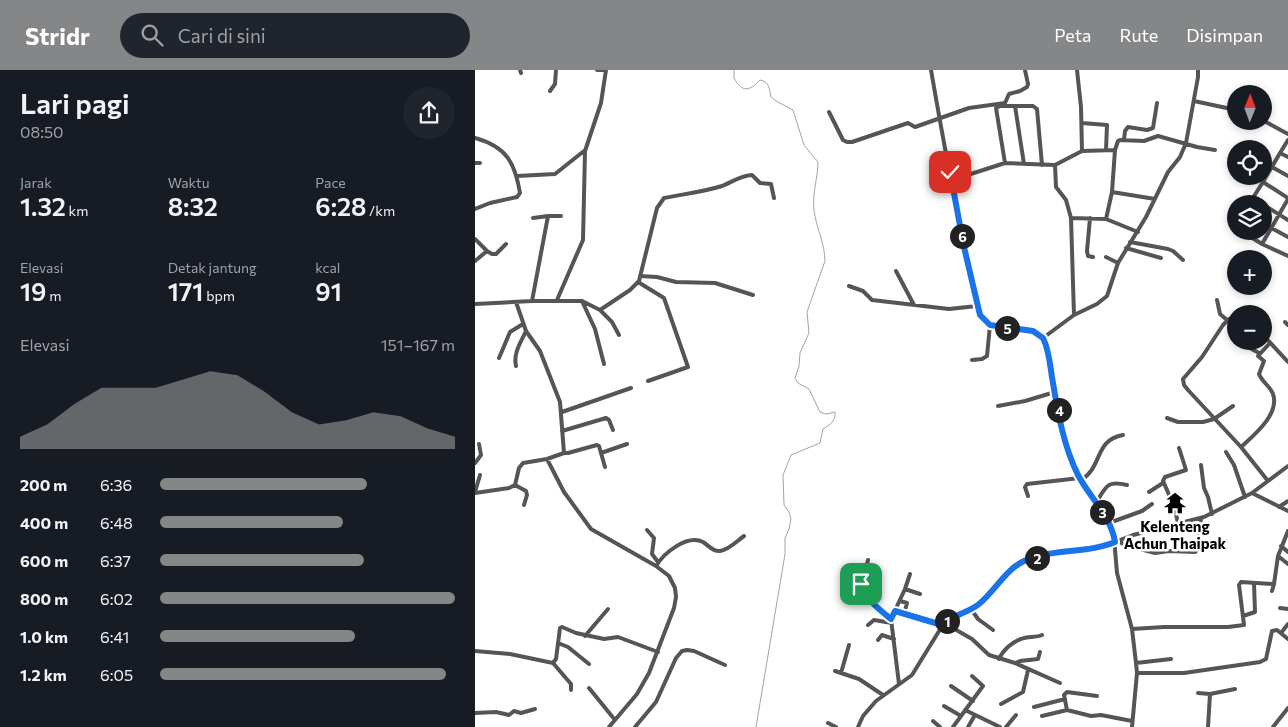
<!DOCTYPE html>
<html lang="id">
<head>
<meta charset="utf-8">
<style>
	:root { --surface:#171b24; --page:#20242c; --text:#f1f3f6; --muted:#9ea1a6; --accent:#858687 }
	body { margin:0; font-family:Commissioner,sans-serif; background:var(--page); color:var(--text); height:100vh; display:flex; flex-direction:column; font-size:19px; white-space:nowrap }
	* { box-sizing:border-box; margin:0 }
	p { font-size:16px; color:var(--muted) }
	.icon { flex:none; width:28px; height:28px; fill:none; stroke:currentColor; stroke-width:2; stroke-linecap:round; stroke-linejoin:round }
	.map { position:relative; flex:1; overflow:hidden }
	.panel { display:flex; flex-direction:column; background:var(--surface); width:475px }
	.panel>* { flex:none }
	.needle { width:32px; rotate:1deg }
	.controls { position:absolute; left:752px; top:15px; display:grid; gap:10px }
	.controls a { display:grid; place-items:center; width:45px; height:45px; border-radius:50%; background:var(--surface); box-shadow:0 2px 8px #0003; font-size:25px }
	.pin { position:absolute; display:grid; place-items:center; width:42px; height:42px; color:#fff; margin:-21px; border-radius:10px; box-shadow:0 2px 8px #0006 }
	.km { position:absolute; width:25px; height:25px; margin:-12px; border-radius:50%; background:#222; color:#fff; font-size:14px; line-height:25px; text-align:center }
	.round { display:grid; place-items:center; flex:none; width:52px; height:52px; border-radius:26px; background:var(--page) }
	.head { display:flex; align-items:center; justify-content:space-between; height:85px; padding:0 20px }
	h1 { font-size:28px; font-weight:600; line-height:38px }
	.stats { display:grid; grid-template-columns:repeat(3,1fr); gap:8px; height:85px; padding:5px 20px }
	.stats div { display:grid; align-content:center }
	.stats b { font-size:25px; font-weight:600 }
	.stats small { font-size:14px; font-weight:400 }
	.stats p { font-size:14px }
	.chart { height:140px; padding:10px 20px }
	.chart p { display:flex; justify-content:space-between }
	.chart svg { width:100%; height:90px; margin-top:5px; fill:var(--accent); opacity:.7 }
	ul { padding:0 20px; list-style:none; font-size:16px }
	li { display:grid; grid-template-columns:80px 60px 1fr; align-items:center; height:38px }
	li i { height:12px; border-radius:6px; background:var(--accent) }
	header { display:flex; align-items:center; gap:30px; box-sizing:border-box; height:70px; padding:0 25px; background:var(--accent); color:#fff }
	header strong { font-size:24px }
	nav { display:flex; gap:28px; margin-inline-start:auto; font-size:18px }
	.search { width:350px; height:45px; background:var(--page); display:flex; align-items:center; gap:12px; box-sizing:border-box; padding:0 18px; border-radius:28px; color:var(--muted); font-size:19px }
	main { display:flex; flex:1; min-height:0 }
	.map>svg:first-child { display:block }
</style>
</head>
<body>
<header>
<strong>Stridr</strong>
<div class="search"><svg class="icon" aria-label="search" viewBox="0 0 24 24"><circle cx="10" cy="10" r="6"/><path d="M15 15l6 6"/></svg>Cari di sini</div>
<nav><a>Peta</a><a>Rute</a><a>Disimpan</a></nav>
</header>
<main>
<section class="panel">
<div class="head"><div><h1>Lari pagi</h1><p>08:50</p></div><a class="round"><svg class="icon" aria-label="share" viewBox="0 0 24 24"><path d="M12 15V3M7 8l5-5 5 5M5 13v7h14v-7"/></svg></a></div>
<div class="stats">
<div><p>Jarak</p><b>1.32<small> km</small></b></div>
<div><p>Waktu</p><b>8:32</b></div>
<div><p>Pace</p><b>6:28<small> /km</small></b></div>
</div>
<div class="stats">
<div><p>Elevasi</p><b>19<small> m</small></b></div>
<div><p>Detak jantung</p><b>171<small> bpm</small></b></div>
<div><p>kcal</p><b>91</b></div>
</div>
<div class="chart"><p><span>Elevasi</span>151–167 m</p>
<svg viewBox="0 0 160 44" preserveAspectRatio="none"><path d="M0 44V38L10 32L20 22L30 14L40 14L50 14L60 10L70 6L80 8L90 16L100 26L110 32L120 30L130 26L140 28L150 34L160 38V44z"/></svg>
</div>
<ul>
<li><b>200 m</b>6:36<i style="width:70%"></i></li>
<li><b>400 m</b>6:48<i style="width:62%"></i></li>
<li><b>600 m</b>6:37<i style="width:69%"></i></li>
<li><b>800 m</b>6:02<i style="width:100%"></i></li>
<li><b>1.0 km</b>6:41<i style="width:66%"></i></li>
<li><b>1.2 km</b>6:05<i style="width:97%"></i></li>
</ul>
</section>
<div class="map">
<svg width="813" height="657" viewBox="0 0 813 657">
	<rect width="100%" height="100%" fill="#fff"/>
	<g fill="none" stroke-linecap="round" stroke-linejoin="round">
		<!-- stream -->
		<path stroke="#a3a3a3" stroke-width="1" d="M 259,0 L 259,8 C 267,23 275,21 285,10 C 295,12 294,19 296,27 L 301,31 L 318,40 L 329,75 L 343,92 C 343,108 337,123 339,140 C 341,157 350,174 350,191 L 332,242 L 334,263 L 325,283 L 324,296 L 320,308 L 323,313 L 334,319 L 345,342 L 351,344 L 360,342 C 361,351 355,355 348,359 L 345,373 L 316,385 L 308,405 L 309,435 L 314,442 L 316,449 L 314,459 L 310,468 L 310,484 L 281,657"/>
		<!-- minor -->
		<path stroke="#555" stroke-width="4" d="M 45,0 L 46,3
			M 122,0 L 128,0
			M 456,0 C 467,64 479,128 492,191 C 496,207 498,233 506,246 C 521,269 559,247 572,275 L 587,359 L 596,389 L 606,410 L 634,453 L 639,468 L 642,503 L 657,559 L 661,593 L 662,603 L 657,657
			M 602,0 L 606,37 L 607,81
			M 75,21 L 80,14 L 81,0
			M 719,31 L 761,40
			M 540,36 L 549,94
			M 354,42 L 368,70 L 372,72 L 377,72 L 433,53 L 440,57 L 494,38 L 530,33 L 534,24 L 545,21 L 552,17 L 553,14 L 550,0
			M 789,51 L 813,64
			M 607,53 L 632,55 L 631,80
			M 0,68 C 32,77 40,93 45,123 L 42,127 L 15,133 L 0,139
			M 649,70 L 650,61 L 653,57 L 672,60 L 678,58 L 682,33
			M 813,70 L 805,83 L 813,87
			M 805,83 L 788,112 L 813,128
			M 0,93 L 5,93
			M 530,93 L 521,38 L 525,36 L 558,36 L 562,39 L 567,95
			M 580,95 L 581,117 L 591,130 L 596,148 L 599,245
			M 797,97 L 813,106
			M 42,106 L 80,104 L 109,81
			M 477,110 L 530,93 L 580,95 L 607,81 L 640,80 L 643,71 L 645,70 L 669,71 L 683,66 L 722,77 L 740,80
			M 637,122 L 680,129
			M 778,128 L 787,134
			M 813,129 L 787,174 L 813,186
			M 774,134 L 788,112
			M 789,135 L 813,150
			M 58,148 L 73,146 L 86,146
			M 596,148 L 631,149 L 663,162
			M 615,148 L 612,181 L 613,186 L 618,187
			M 631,149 L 637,122 L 640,80
			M 789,154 L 813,167
			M 766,161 L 787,174
			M 0,169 L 12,181 L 0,191
			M 655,172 L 693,179 L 698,181 L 708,190
			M 651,178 L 686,188
			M 12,181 L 17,184 L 21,184 L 31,174
			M 631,187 L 643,193
			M 421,201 L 439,235
			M 165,206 L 182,207 L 201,212 L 240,213 L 278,225
			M 163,212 L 189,228 L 213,297 L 173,311
			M 374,216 L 388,221 L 397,230 L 474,239 L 502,236
			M 82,230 L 108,170 L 110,81 L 126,33 L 131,0
			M 742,230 L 745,244 L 752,250
			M 57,231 L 73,146
			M 107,231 L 120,259 L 129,294
			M 0,234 L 57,231 L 107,231 L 125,240 L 155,220 L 164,211 L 182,138 L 189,128 C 209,124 228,122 247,116 C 257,112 267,105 277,105 L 285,113 L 296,114 L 299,128
			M 776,238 L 782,241 L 783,244
			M 125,240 L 137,252 L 144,265
			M 761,246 L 754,249 L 748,255 L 727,287 L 708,309 L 709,315 L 713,320 L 766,377 L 793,411
			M 810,252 L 813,255
			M 789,266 L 813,292
			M 568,268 L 599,245 L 622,234 L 632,226 L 643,193 L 671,147 L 693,102 L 705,87 L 711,73 L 723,7 L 723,0
			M 757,268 L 761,271
			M 762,271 L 784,283
			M 24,288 L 35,262 L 48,254
			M 497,290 L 507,289 L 512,286 L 515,255
			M 41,296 C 38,283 46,272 51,261
			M 523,336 L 550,331 L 580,322
			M 87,342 L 156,318
			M 692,348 L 703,352 L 728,352 L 739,349 L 758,336
			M 87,361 L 131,348 L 134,350 L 138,360
			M 766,377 C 779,365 805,344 798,324 C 795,316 787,312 784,304 L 789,291 L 783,286 L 795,273
			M 751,382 L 759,395 L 770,427
			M 89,383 L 93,383 L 122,375 L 124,376 L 130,397
			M 126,383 L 152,374
			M 72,389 L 89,422 L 116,459 L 181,496 L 194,506 L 200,518 L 201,527 L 199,538 L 174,603 L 162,624 L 134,657
			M 0,393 L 6,385 L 4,374
			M 726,395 L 729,418 L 733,427 L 737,444
			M 606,410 C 628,397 619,370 648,365
			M 40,415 L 51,421 L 52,425 L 49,435
			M 0,422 L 5,405
			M 674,422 L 688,413
			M 0,423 L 34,418 L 40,415 L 44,398 L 48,393 L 72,389 L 89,383 L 85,332 L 65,281 L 51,261 L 41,232
			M 777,423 L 813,441
			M 553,426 L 550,417 L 552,414 L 605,408
			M 621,433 C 631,417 631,410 652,415
			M 804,437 L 813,431
			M 634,453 L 667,441 L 677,434
			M 703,453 L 699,436 L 688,411 L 690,407 L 711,400 L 704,378
			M 172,460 L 179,468 L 177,484 L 183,492
			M 643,471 L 650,475 L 680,483 L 694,481 L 720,482 L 722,480 L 726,448
			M 806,476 L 813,482
			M 803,486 L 813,494
			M 393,490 L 386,517 L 399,535 L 416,549
			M 181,496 C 189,483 212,464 228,472 C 233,475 238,482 245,481 C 254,480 262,471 269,466
			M 430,519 L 445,524
			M 797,521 L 799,514
			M 372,527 L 379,523 L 391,524
			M 425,531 L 432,533 L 429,544
			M 805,538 L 813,539
			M 496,539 L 503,549 L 518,560
			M 420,541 L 467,555
			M 768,546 L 780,542 L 779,513
			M 469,553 L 497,569 L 514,585 L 540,593 L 585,613
			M 393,555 L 399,550 L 417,553
			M 657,559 L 689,557 L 753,557 L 769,555 L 764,515 L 766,512 L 799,514 L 803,486 L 813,461
			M 806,563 L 813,554
			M 110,566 L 133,539
			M 403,570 L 407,565 L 419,569
			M 83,573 L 93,577 L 114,594
			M 0,581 L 35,584 L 78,593 L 81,589 L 85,558 L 87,557 L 101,563 L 129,569 L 143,567 L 183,582
			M 524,589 C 528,580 537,572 546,569 C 553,566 560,568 567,565
			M 78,593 L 96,614 L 96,620
			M 540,593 L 545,591 L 563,589 L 565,582
			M 661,593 L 696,589
			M 360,601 L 384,609 L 408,625
			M 366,603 L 374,575
			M 662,603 L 709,603 L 785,592 L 791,589 L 797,561 L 802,560 L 813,569
			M 424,614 L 416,549 L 430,519 L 435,504
			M 476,616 L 498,631
			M 114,618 L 140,650
			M 723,623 L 735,624 L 760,619
			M 526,634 L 548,622 L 553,600
			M 469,636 L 486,646
			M 559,637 L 590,629
			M 490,640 L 525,657
			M 592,640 L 589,625 L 592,622 L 622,626
			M 0,643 L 21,642 L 34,645 L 39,641 L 46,643 L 60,639
			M 567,646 L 592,640 L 616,646 L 626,645 L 657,651
			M 458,651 L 465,657
			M 353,653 L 361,657
			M 160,657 L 181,632 L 201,588 L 207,581 L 212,580 L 219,581 L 250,595
			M 383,657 L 388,646 L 401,631 L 437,605 L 469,553 L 504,534 L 538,498 L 549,491 L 577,484 L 627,477 L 658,465 L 729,447 L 777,423 L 813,396
			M 478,657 L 508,616 L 497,606
			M 493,657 L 500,645
			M 531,657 L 541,645
			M 733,657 L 735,624
			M 798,657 L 813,638"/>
	</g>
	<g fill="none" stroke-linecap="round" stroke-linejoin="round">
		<!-- route casing -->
		<g stroke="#fff" stroke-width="10">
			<path id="route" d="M 386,514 C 390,529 405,540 416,549 L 420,541 L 467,555 C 477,545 493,543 504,534 C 520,521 530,500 549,491 C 577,478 611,484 640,472 C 636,446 615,428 603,405 C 589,377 583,344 578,313 C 575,298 575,282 568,268 L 558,261 L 515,255 L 505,245 L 489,177 L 475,102"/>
		</g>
		<!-- route -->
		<use href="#route" stroke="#1a73e8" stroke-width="6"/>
	</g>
	<!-- icons -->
	<defs>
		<g id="temple-bare" transform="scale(1.725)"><path d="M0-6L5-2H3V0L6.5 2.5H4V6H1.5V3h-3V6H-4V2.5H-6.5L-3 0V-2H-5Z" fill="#000" stroke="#fff" stroke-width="2.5" paint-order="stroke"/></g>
	</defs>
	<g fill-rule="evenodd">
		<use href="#temple-bare" x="700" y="433"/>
	</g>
	<g text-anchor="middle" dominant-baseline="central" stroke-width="5" stroke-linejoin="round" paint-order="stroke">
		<!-- poi labels -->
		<g font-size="15" font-weight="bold" fill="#000" stroke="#fff">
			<text x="700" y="456">Kelenteng<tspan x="700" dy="17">Achun Thaipak</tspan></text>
		</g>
	</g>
</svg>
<div class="controls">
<a><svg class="needle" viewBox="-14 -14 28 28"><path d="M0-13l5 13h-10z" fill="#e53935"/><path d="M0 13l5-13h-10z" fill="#9ea1a6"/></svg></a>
<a><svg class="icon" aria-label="locate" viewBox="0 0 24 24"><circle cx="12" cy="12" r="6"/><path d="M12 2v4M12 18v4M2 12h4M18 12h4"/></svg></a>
<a><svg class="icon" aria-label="layers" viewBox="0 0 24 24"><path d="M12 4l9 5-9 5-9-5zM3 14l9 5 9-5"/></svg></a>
<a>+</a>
<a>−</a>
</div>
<div class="pin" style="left:386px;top:514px;background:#1e9e55"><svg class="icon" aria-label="arrive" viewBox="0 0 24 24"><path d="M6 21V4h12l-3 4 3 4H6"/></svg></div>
<div class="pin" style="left:475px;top:102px;background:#d93025"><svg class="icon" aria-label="check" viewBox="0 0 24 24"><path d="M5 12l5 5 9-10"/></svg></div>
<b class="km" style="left:472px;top:551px">1</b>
<b class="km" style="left:562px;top:488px">2</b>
<b class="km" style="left:627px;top:442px">3</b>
<b class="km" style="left:584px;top:340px">4</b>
<b class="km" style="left:532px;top:258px">5</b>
<b class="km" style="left:487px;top:166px">6</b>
</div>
</main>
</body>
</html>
